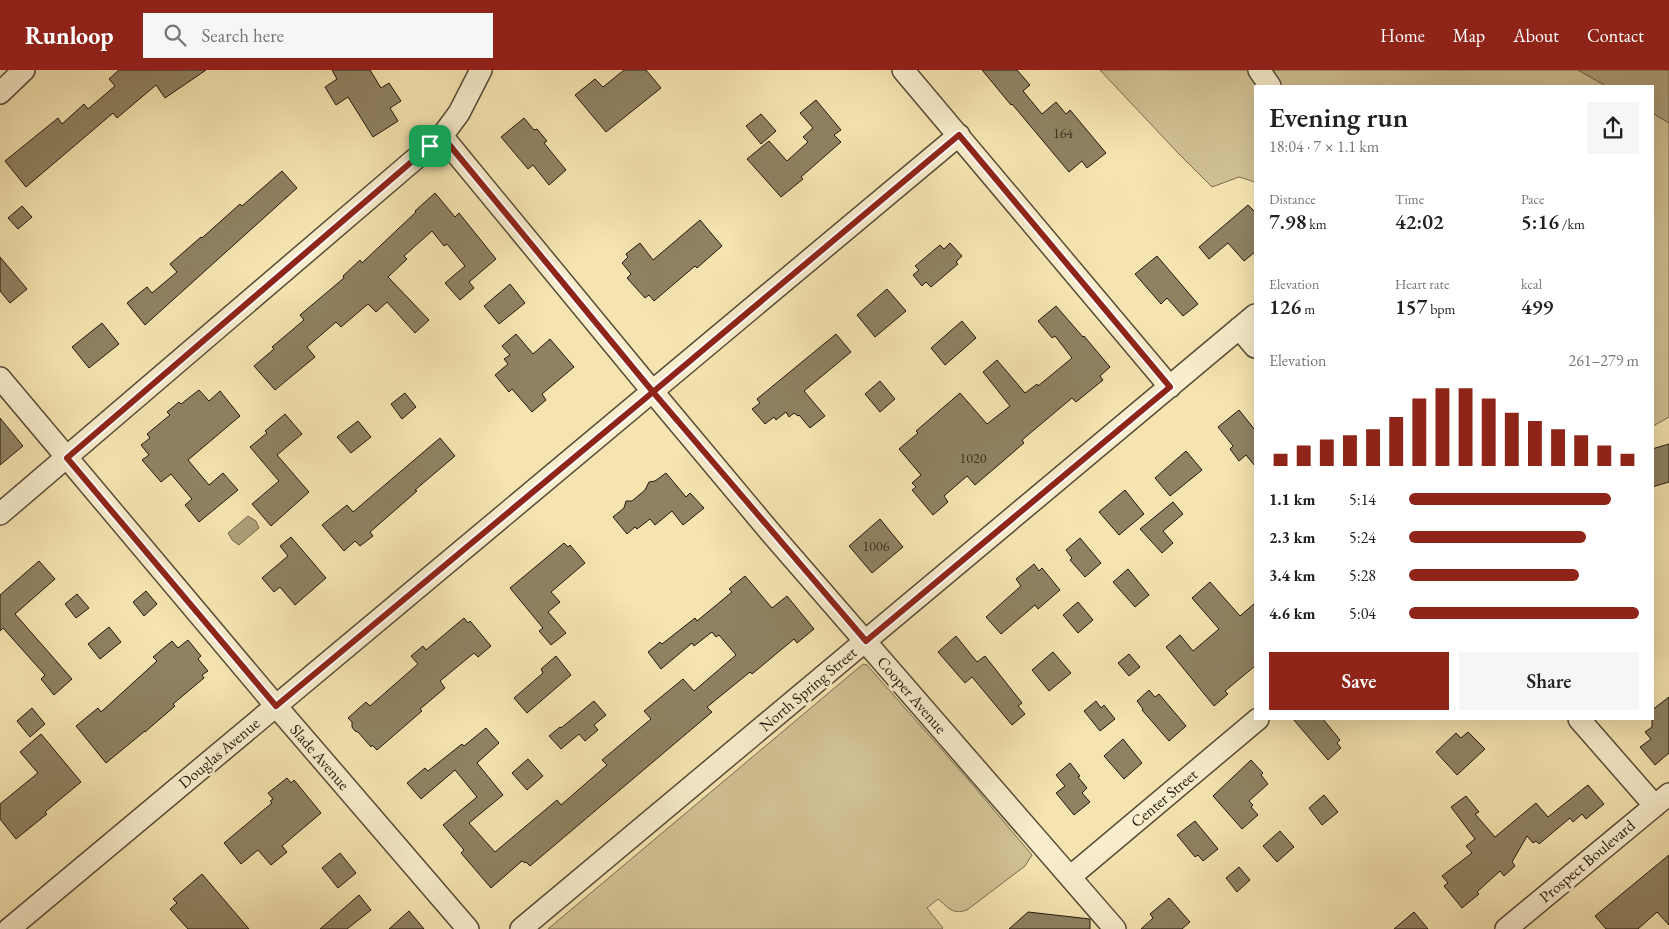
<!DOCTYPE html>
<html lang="en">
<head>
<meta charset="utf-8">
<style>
	:root { --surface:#fff; --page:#f6f6f6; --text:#202124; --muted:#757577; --accent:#8f2418 }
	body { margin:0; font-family:"EB Garamond",serif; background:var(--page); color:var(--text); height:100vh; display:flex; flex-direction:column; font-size:19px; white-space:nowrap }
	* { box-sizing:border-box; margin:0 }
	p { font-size:16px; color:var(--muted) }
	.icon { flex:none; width:28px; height:28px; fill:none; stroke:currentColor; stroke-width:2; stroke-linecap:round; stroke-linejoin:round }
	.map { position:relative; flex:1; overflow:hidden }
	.side { position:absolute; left:1254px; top:15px; width:400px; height:635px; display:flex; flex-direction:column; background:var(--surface); border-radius:0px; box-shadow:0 5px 20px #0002 }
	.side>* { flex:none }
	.pin { position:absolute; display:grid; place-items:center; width:42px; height:42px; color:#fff; margin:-21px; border-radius:10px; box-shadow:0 2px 8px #0006 }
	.round { display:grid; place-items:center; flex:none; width:52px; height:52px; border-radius:0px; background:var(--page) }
	.head { display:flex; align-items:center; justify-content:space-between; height:85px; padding:0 15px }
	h1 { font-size:28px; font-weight:600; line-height:38px }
	.stats { display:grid; grid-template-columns:repeat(3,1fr); gap:8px; height:85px; padding:5px 15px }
	.stats div { display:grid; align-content:center }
	.stats b { font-size:21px; font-weight:600 }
	.stats small { font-size:14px; font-weight:400 }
	.stats p { font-size:14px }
	.chart { height:140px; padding:10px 15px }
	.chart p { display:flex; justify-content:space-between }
	.chart svg { width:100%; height:90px; margin-top:5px; stroke:var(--accent); stroke-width:6 }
	.cta { display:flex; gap:10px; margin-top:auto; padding:10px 15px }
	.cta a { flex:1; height:58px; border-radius:0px; background:var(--accent); color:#fff; font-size:20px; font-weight:600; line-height:58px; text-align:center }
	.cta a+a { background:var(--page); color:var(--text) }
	ul { padding:0 15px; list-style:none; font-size:16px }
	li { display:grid; grid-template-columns:80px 60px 1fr; align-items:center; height:38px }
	li i { height:12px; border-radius:6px; background:var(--accent) }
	header { display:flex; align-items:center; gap:30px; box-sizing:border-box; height:70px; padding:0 25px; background:var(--accent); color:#fff }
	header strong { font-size:24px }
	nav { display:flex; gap:28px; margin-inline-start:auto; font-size:18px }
	.search { width:350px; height:45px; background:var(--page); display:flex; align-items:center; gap:12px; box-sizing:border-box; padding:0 18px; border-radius:0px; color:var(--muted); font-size:19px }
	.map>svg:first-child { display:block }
</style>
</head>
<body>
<header>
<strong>Runloop</strong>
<div class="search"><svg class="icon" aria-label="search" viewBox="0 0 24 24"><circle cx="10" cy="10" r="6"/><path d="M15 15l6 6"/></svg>Search here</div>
<nav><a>Home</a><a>Map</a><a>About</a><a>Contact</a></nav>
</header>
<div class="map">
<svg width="1669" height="859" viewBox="0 0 1669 859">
	<rect width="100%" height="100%" fill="#f5e4b0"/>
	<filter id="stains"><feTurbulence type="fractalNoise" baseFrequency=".004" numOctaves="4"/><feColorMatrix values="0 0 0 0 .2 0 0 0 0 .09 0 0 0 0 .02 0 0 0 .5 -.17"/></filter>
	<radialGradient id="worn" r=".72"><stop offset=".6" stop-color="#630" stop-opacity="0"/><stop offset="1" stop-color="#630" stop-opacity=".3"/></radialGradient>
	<!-- green -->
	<path fill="#d1c194" stroke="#796c51" d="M 1100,0 L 1578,0 L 1606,16 L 1255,16 L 1255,112 L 1239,107 L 1212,117 L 1177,82 Z
		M 1652,43 L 1669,53 L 1669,347 L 1653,356 Z
		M 863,594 L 867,595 L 966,707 L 1032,785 L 1025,796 L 967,840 C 952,845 949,838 938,829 L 927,838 L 943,858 L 942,859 L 548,859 Z"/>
	<!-- water -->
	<path fill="#ad9f79" stroke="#75694e" d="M 1578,0 L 1669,0 L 1669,53 L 1653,43 L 1652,16 L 1606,16 Z
		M 248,446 L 256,451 L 259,458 L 239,475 L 232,470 L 228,463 Z"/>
	<!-- building -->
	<path fill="#8f8262" stroke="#21180e" d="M 119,0 L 206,0 L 165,28 L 156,15 L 117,48 L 113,43 L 26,117 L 5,91 L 58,48 L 62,54 L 84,34 L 88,39 L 115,16 L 109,9 Z
		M 332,0 L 370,0 L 381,18 L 389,13 L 401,31 L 390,38 L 398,51 L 373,67 L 348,27 L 336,35 L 325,17 L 337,9 Z
		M 624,0 L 646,0 L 661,18 L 606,62 L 575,25 L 595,9 L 603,17 Z
		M 982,0 L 1017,0 L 1030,15 L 1023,21 L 1042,44 L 1056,32 L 1066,44 L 1070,40 L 1106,83 L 1087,98 L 1082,91 L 1069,102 L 1012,34 L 1011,35 Z
		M 816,30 L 841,60 L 834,65 L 841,72 L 801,107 L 803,109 L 781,127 L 747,89 L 769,71 L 787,91 L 808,72 L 803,67 L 813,58 L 800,43 Z
		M 761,44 L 776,61 L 761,74 L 746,56 Z
		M 524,48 L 534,60 L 537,59 L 547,71 L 544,73 L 566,100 L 549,115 L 533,95 L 528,99 L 501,67 Z
		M 282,101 L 297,118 L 145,255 L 127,233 L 147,217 L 152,223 L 177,202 L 170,194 L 201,167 L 202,168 L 240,134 L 242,136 Z
		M 435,123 L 455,147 L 459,143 L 496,189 L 469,212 L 474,218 L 460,230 L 445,213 L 465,196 L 447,174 L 444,176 L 432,161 L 404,186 L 407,189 L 388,207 L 429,250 L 415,263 L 387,232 L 376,242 L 368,234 L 341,257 L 336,252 L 307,277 L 315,287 L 275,320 L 254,296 L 274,279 L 272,277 L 304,250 L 300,245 L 344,208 L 343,206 L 360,190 L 362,193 L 416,142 L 415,141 Z
		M 1248,135 L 1255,142 L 1255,182 L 1244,191 L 1228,173 L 1209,189 L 1199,177 Z
		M 22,136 L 32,147 L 18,159 L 8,148 Z
		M 700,150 L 722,176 L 697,198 L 695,196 L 654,231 L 649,225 L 645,228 L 627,208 L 631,204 L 622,193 L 628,187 L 626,184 L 640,173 L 653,190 Z
		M 950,173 L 962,186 L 956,192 L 958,194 L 931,217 L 926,212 L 922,216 L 913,205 L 919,200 L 915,196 L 940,175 L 944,179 Z
		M 1157,186 L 1198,234 L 1183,246 L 1167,228 L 1161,234 L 1135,204 Z
		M 0,187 L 27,219 L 10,233 L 0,221 Z
		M 510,214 L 525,233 L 499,254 L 484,236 Z
		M 887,219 L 906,241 L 875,267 L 857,245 Z
		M 1056,236 L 1083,267 L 1084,266 L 1110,297 L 1100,306 L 1103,310 L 1076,332 L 1072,328 L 1022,370 L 1024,373 L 975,415 L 967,406 L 944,426 L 948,432 L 933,445 L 912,420 L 916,417 L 912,413 L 921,405 L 899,379 L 918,363 L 916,361 L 960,323 L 987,354 L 1010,336 L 983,302 L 997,290 L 1025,323 L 1037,314 L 1038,316 L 1072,288 L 1055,266 L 1052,268 L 1038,251 Z
		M 962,251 L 976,268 L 945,295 L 931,278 Z
		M 102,253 L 119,274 L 89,298 L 72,277 Z
		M 516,264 L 533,284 L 550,269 L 574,297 L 542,324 L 546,330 L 532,342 L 512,319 L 509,322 L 495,305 L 508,294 L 504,289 L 510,285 L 502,276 Z
		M 836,264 L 851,282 L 804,321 L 825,346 L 810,358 L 799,345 L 798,346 L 794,343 L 789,347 L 786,342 L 776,350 L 774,347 L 765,354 L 752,339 L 760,333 L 757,329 Z
		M 880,311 L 895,329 L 880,342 L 865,324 Z
		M 199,320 L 209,331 L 220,321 L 240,346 L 188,390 L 209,415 L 223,403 L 238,420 L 199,452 L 185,435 L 192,429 L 171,404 L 161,412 L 142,390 L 149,385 L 141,375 L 150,368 L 147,364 L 170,345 L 167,342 L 179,332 L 181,334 Z
		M 405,323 L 416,337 L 402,349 L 391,334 Z
		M 1239,340 L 1255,360 L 1255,396 L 1246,385 L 1239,391 L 1230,379 L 1233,376 L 1218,357 Z
		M 285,344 L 302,364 L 277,385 L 309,422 L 271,456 L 252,434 L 279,411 L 250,377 L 267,363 L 265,361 Z
		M 0,348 L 23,376 L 0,395 Z
		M 358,351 L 371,367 L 351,383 L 337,367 Z
		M 440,368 L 455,386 L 415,420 L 417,421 L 370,462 L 373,466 L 360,476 L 355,471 L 344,481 L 322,455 L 347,435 L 353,442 Z
		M 1669,374 L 1669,412 L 1652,417 L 1652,379 Z
		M 1186,381 L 1202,400 L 1170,426 L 1155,408 Z
		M 666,403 L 686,427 L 690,423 L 704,438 L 683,455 L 672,441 L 655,455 L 650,449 L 637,459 L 635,457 L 627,464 L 613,447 L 624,438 L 626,431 L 632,431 L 645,420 L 649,412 L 655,411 Z
		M 1125,420 L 1144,444 L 1119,465 L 1099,442 Z
		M 1173,432 L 1183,444 L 1163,461 L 1173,473 L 1162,483 L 1140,459 Z
		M 880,449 L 903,477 L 872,503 L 849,476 Z
		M 291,467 L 326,508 L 295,535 L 280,517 L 274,522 L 262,508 L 288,486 L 280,476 Z
		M 1080,468 L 1101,493 L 1085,507 L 1070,490 L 1072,488 L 1066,480 Z
		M 564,473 L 568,477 L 570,475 L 585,493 L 551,522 L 560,532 L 548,542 L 566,563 L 551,575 L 539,561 L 543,558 L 510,518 Z
		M 39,491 L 55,509 L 15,544 L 72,609 L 54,625 L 41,609 L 45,605 L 3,558 L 0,561 L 0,525 Z
		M 1034,494 L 1039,501 L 1042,498 L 1060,520 L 1038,539 L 1035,535 L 1001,564 L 986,547 L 1021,516 L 1016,509 Z
		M 1128,499 L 1149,525 L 1135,537 L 1113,512 Z
		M 745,506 L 772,538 L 787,526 L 814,559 L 797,573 L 794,569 L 752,604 L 750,602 L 707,637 L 712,642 L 530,796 L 526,792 L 525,793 L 522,791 L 491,818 L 461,783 L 464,780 L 443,755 L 477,727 L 455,700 L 421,729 L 407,713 L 425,698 L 428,701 L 462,674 L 464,676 L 486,658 L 499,673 L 477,693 L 503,725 L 469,753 L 495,782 L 557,730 L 561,735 L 607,695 L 602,690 L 651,649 L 644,641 L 683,609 L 694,621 L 736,585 L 719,565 L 716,567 L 712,562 L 694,576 L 692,573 L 661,599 L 648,582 L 660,572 L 662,574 L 695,548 L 697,551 L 732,522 L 729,519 Z
		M 1210,512 L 1240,546 L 1255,533 L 1255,596 L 1225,621 L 1228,624 L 1214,636 L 1166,577 L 1180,565 L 1193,581 L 1219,559 L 1192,528 Z
		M 146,521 L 157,534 L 144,546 L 133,532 Z
		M 77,524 L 89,538 L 76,548 L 65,534 Z
		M 1078,532 L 1093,550 L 1078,563 L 1063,545 Z
		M 464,548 L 468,553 L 470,551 L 491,576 L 478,587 L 474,583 L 440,611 L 445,618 L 420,639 L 422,641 L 377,680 L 372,675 L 371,677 L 358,662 L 355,661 L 352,657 L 352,652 L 348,648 L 366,632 L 370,636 L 418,594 L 411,586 L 423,576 L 426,580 Z
		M 109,557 L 121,572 L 100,589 L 88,574 Z
		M 956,566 L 977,592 L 985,586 L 1022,633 L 1018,636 L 1025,644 L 1012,655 L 972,607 L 965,613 L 938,582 Z
		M 188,570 L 201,586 L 198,589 L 208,601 L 202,605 L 204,608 L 173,634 L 175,636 L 145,662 L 145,661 L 106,693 L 76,656 L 98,638 L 101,642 L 157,591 L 153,587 L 172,571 L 178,578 Z
		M 1053,582 L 1071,603 L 1049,621 L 1032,600 Z
		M 1129,584 L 1140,597 L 1129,606 L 1118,593 Z
		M 556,586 L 571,605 L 527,643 L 514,628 L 543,603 L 541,599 Z
		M 1149,620 L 1155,627 L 1159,624 L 1186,656 L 1169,671 L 1142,640 L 1143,639 L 1137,631 Z
		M 1669,627 L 1669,683 L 1655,695 L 1640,677 L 1651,669 L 1645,662 L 1652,657 L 1652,640 Z
		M 594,631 L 606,645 L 594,655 L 598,660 L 585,671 L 579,664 L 561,679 L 549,666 L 560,657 L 561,658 Z
		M 1096,631 L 1101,638 L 1104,635 L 1115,649 L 1100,661 L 1084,641 Z
		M 32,638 L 45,654 L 30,667 L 17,651 Z
		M 1293,649 L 1323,649 L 1340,670 L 1337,673 L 1341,678 L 1328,690 Z
		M 1468,662 L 1485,679 L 1457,705 L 1436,682 L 1456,663 L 1461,668 Z
		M 41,664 L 81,712 L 45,742 L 47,744 L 16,769 L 0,749 L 0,734 L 38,703 L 20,682 Z
		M 1123,669 L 1142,693 L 1124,709 L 1104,686 Z
		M 528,689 L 543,706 L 527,720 L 512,703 Z
		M 1251,690 L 1263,703 L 1261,705 L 1268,714 L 1249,731 L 1253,735 L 1251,737 L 1258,745 L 1242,759 L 1213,726 Z
		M 1070,693 L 1080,706 L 1078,707 L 1087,718 L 1082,723 L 1090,732 L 1074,745 L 1056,723 L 1065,716 L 1056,705 Z
		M 287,708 L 291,713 L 294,710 L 321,743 L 282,776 L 287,782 L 271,795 L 258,780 L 241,794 L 224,773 L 272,733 L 270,731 L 273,729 L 268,723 Z
		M 1588,715 L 1604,734 L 1586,749 L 1582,744 L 1573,752 L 1570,748 L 1539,774 L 1536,771 L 1533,773 L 1527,766 L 1512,792 L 1515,796 L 1504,806 L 1500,801 L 1477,822 L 1479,824 L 1462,838 L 1444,816 L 1448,813 L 1442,806 L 1472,783 L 1466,776 L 1475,769 L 1451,737 L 1466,726 L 1479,742 L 1475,744 L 1495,767 L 1536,733 L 1548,747 Z
		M 1324,725 L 1338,742 L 1322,755 L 1309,738 Z
		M 1195,751 L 1218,779 L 1203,791 L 1198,785 L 1195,787 L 1177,765 Z
		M 1280,761 L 1294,777 L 1277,792 L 1263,776 Z
		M 340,783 L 356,803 L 338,818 L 322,798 Z
		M 1669,785 L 1669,855 L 1657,842 L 1638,859 L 1606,859 L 1595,846 Z
		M 1239,797 L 1250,810 L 1237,822 L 1226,808 Z
		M 202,804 L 249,859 L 188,859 L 170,839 L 177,833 L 173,829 Z
		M 359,825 L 371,840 L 347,859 L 320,859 Z
		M 1169,828 L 1190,852 L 1182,859 L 1141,859 L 1153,848 L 1150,844 Z
		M 409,841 L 424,859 L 389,859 Z
		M 1028,842 L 1090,849 L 1090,859 L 1009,859 Z
		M 1414,842 L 1428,859 L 1394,859 Z"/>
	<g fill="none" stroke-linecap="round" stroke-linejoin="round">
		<!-- minor casing -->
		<g stroke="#564b36" stroke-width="24">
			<path id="minor" d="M 903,0 L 1170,317
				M 1259,0 L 1270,16
				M 0,23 L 24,0
				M 442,66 L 653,322 L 771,463 L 1115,859
				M 1239,258 L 1255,277
				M 0,308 L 276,636 L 468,859
				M 0,444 L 442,66 L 459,43 L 481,0
				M 1579,649 L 1655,736
				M 1070,807 L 1258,649
				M 9,859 L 959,65
				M 521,859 L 1255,245
				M 1506,859 L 1669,724"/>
		</g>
		<!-- minor -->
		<use href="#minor" stroke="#f8edcc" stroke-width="21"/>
	</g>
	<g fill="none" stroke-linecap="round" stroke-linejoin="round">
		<!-- route casing -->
		<g stroke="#fff" stroke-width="10">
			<path id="route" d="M 430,76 L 67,388 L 276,636 L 653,322 L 866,571 L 1170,317 L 959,65 L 653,322 L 442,66 L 430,76"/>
		</g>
		<!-- route -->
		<use href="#route" stroke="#8f2418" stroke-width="6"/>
	</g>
	<g text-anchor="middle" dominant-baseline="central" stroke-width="5" stroke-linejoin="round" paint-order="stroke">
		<!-- number labels -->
		<g font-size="14" fill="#3c3223">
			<text x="1063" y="63">164</text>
			<text x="973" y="388">1020</text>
			<text x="876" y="476">1006</text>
		</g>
		<!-- street labels -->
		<g font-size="16" fill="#21180e" stroke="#f8edcc">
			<text transform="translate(808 619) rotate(-40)">North Spring Street</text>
			<text transform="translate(912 625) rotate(49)">Cooper Avenue</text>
			<text transform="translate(219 683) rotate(-40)">Douglas Avenue</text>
			<text transform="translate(320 687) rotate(49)">Slade Avenue</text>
			<text transform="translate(1164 728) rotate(-40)">Center Street</text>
			<text transform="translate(1587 791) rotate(-40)">Prospect Boulevard</text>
		</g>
	</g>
	<rect width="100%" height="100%" filter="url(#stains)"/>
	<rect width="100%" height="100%" fill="url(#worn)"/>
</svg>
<div class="pin" style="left:430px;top:76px;background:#1e9e55"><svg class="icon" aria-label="arrive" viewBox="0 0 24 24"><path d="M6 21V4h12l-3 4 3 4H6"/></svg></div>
<section class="side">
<div class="head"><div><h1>Evening run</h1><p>18:04 · 7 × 1.1 km</p></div><a class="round"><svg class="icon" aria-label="share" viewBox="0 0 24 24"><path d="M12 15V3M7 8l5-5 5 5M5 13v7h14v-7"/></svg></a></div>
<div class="stats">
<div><p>Distance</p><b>7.98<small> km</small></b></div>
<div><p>Time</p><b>42:02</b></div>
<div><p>Pace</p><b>5:16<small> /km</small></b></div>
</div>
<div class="stats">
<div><p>Elevation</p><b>126<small> m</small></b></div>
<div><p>Heart rate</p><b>157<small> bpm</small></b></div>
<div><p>kcal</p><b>499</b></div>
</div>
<div class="chart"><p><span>Elevation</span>261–279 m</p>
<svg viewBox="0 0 160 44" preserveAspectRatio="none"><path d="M5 44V38M15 44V34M25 44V31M35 44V29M45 44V26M55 44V20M65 44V11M75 44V6M85 44V6M95 44V11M105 44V18M115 44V22M125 44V26M135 44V29M145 44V34M155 44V38"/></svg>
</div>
<ul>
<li><b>1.1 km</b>5:14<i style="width:88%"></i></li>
<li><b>2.3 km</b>5:24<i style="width:77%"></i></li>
<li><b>3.4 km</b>5:28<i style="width:74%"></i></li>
<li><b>4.6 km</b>5:04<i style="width:100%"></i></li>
</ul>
<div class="cta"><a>Save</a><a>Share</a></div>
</section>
</div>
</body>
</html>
